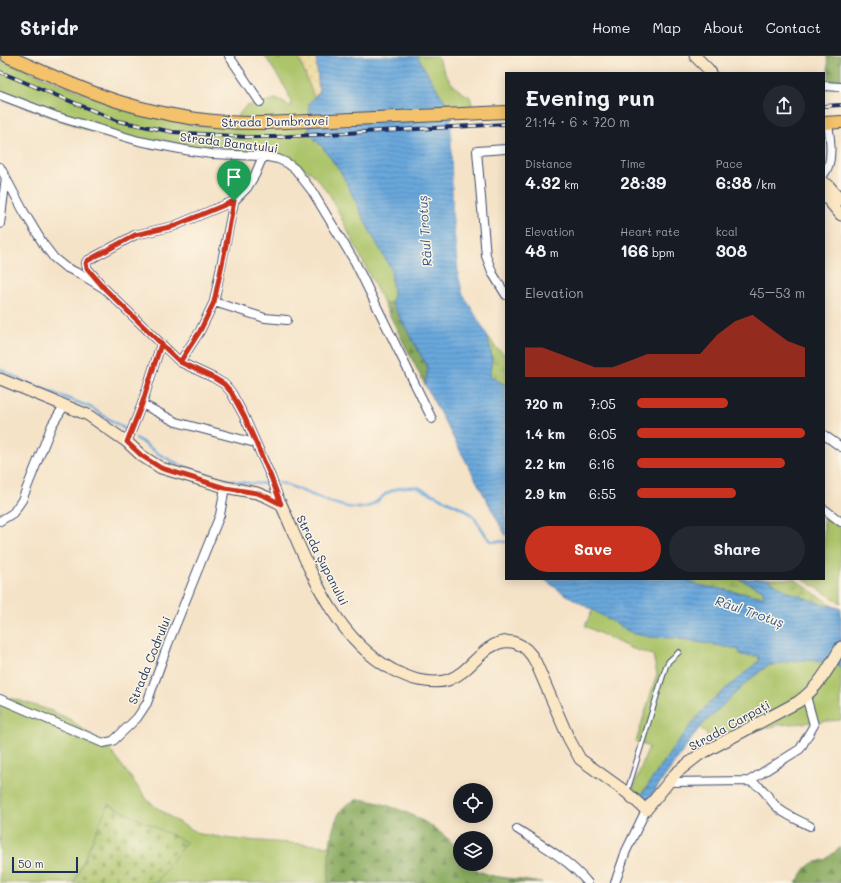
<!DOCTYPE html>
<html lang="en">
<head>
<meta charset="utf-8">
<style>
	:root { --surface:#171b24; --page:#242831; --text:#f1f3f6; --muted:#9ea1a6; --line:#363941; --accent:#c8321e }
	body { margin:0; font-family:Mali,sans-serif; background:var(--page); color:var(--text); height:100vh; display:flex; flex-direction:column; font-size:15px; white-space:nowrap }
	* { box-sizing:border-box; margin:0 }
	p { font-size:13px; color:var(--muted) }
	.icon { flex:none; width:22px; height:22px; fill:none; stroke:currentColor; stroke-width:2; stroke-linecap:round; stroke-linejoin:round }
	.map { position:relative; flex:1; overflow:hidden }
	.side { position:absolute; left:505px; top:16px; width:320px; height:508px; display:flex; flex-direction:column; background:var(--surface); border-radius:0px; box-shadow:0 2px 10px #0003 }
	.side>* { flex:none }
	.controls { position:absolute; left:453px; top:727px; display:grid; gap:8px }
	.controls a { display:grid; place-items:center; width:40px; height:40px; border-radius:50%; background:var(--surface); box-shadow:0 2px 10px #0003; font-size:20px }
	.scale { position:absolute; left:12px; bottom:10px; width:66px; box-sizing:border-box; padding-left:4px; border:2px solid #1b2f5e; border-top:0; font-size:11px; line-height:14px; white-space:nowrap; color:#1b2f5e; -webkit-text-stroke:3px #fcf5e5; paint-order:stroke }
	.pin { position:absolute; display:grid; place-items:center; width:34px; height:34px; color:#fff; margin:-41px -17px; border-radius:50% 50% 50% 0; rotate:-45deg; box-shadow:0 0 4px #0007 }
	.pin .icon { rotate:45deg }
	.round { display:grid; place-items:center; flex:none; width:42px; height:42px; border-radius:21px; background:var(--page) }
	.headline { display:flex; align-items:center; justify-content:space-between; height:68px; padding:0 20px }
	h1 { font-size:22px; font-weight:800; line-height:30px }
	.figures { display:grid; grid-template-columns:repeat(3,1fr); gap:6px; height:68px; padding:4px 20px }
	.figures div { display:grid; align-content:center }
	.figures b { font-size:17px; font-weight:800 }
	.figures small { font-size:11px; font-weight:400 }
	.figures p { font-size:11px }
	.chart { height:112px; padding:8px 20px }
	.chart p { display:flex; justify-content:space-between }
	.chart svg { width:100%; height:72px; margin-top:4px; fill:var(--accent); opacity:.7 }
	.primary-button { display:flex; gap:8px; margin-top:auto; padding:8px 20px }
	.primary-button a { flex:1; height:46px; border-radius:24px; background:var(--accent); color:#fff; font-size:16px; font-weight:800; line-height:46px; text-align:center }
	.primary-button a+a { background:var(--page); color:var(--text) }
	ul { padding:0 20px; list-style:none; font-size:13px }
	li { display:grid; grid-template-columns:64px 48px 1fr; align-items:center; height:30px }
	li i { height:10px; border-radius:5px; background:var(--accent) }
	header { display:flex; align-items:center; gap:24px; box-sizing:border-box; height:56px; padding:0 20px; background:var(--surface); border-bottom:1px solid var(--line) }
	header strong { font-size:19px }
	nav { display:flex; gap:22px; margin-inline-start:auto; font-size:14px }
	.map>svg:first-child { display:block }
</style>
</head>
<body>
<header>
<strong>Stridr</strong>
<nav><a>Home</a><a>Map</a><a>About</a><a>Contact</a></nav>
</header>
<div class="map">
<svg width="841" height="827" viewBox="0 0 841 827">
	<defs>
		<pattern id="forest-firs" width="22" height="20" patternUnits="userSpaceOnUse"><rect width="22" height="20" fill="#89aa5e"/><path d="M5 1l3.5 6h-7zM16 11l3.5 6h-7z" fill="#6f8b51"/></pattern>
		<pattern id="wetland-marsh" width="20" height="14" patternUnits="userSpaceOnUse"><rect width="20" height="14" fill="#acc46a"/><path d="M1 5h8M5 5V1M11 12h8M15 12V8" fill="none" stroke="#8ba05a"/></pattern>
		<pattern id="sand-dots" width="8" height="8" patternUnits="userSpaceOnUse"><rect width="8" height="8" fill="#eeda9e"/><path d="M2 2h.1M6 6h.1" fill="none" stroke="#ccbb8a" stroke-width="1.8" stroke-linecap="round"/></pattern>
		<pattern id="cemetery-stones" width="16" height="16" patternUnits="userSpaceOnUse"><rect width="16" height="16" fill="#acc46a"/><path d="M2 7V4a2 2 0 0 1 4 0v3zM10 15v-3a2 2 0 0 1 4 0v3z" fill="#8ba05a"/></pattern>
		<pattern id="water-rules" width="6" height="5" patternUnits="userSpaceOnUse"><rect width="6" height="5" fill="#69a8dc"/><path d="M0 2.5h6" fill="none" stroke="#5689b6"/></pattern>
	</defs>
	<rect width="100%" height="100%" fill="#fcf5e5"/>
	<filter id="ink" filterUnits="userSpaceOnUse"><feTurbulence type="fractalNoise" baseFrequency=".025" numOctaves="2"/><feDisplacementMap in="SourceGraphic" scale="8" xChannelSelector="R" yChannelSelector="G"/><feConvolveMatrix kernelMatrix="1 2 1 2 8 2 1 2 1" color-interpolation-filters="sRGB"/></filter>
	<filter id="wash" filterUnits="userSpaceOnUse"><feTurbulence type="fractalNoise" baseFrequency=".012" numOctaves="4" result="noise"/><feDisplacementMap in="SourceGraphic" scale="16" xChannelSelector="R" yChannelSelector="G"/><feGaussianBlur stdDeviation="0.9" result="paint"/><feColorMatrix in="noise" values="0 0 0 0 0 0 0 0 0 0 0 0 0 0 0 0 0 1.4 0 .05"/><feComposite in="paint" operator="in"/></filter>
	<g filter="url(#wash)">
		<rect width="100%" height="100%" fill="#f5e3c8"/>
		<!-- grass -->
		<path fill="#acc46a" stroke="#647a64" d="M 265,0 L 276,0 L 279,4 L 281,0 L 298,0 L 314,41 L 309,48 L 309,77 L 324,93 L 342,118 L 371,177 L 391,213 L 393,238 L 392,247 L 384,248 L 330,139 L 312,117 L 282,101 L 135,87 L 90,75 L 0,42 L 0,3 L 130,56 L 199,70 L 236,62 L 246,50 L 276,43 L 292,51 L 288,36 Z
			M 417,0 L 437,0 C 447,20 449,30 470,41 L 473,52 L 451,53 L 440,38 Z
			M 824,458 L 841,471 L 841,547 L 803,523 L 824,523 Z
			M 593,553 L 632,577 L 649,581 L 675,582 L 738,593 L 741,599 L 759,600 L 759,605 L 708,648 L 676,688 L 640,741 L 633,732 L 649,691 L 636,686 L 657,618 L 653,599 L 630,592 L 585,570 Z
			M 810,604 L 823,606 L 841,611 L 841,664 L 779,669 L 711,684 L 700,671 L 748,625 L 767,610 L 792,605 Z
			M 0,640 L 21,645 L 52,655 L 71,664 L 111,695 L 149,746 L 176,765 L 200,778 L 232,783 L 330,790 L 328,827 L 0,827 Z"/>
		<!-- forest -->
		<path fill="url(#forest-firs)" stroke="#526c5e" d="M 827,0 L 841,0 L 841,24 L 829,25 Z
			M 392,247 L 428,312 L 425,329 L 384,248 Z
			M 359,743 C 396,748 436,767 460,795 L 460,808 L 471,808 L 478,815 L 493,820 L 542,827 L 328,827 C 329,805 328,770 343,752 C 346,748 354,745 359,743 Z
			M 841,791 L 841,827 L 796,827 L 806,812 L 811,808 L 826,803 Z"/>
		<!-- wetland -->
		<path fill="url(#wetland-marsh)" stroke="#647a64" d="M 487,278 L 495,291 L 506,299 L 506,330 L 502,327 L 490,320 L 492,302 Z
			M 686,523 L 739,523 L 763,534 L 765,541 L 698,529 Z
			M 768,523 L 794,523 L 833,550 L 827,550 L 786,535 Z"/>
		<!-- sand -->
		<path fill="url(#sand-dots)" stroke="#84847e" d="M 298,0 L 316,0 L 319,36 L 314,41 Z"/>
		<!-- cemetery -->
		<path fill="url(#cemetery-stones)" stroke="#647a64" d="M 108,748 L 186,786 L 156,827 L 74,827 Z"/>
		<!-- water -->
		<path fill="url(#water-rules)" stroke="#426c9d" d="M 316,0 L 417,0 L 440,38 L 451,53 L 453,160 L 459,220 L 463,237 L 487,278 L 492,302 L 490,320 L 502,327 L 506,330 L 506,480 L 425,329 L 428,312 L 392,247 L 393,238 L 391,213 L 371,177 L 342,118 L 324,93 L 309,77 L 309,47 L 319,36 Z
			M 544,523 L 686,523 L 698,529 L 764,541 L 763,534 L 739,523 L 768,523 L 786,535 L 827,550 L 833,550 L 841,553 L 841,611 L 823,606 L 810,604 L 792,605 L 767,610 L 748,625 L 700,671 L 646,747 L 640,741 L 676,688 L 708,648 L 759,605 L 759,600 L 741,599 L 738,593 L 675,582 L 649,581 L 632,577 L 560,535 Z"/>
		<!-- pier -->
		<path fill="#f5e3c8" d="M 451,53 L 453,53 L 455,160 L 461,220 L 465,236 L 489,277 L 490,283 L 463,237 L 459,220 L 453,160 Z"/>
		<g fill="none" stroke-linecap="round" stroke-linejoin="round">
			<!-- stream -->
			<path stroke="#69a8dc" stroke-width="2.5" d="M 0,313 L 25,326 L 90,351 L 125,373
				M 136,382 C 144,387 151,393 159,398 C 186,414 238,431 269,427
				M 277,426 C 302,432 342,457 366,451 C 375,449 380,442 387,437 C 396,432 407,430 417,431 L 464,453 L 474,461 L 488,482 L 491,485 L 506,486"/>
		</g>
	</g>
	<g filter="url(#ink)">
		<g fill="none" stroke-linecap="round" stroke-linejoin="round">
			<!-- lane casing -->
			<g stroke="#3c4a6e" stroke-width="6">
				<path id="lane" d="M 627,736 L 666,610 L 669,605 L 679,596"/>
			</g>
			<!-- street casing -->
			<g stroke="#3c4a6e" stroke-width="10">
				<path id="street" d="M 229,0 L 260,46
					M 824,30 L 841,31
					M 0,39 L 55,60 L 139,85 L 185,94 L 211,98 L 263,100 L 278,103 L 287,107 L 295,113 L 312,135 L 355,206 L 432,363
					M 506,93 L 477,95 L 486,200 L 493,218 L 506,239
					M 0,111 L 24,156 L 44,189 L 54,202 L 65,211 L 82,219 L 105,233 L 180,306 L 214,322 L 224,328 L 231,336 L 244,360 L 271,421 L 281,448
					M 824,118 C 834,106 830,81 828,67
					M 0,168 L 6,121
					M 99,226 L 87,212 L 86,207 L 87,205 L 135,179 L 174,170 L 234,145
					M 214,246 L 265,262 L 287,264
					M 180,306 L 200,275 L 214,246 L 234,145 L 247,132 L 255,119 L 263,100
					M 142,348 L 176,366 L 255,387
					M 824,379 L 841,391
					M 127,386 L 142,348 L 161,288
					M 824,453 L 841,466
					M 0,465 L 13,457 L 22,444 L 52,369 L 64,350
					M 0,643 L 103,687 L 113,685 L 137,662 L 147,647 L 168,588 L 220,459 L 225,431
					M 749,725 C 768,733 766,742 779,753 C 788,760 800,765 810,770
					M 668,726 L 749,725 L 800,693 L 814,669 L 806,640
					M 517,773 C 542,789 569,804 588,827
					M 615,827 L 626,795 L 646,754"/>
			</g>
			<!-- secondary casing -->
			<g stroke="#3c4a6e" stroke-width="13">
				<path id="secondary" d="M 695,0 L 708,13 L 711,17
					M 824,127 L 828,129 L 841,144
					M 824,139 L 841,159
					M 0,323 L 88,359 L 127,386 L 142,400 L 161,412 L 225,431 L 257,437 L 267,441 L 281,448 C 308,508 332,581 393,614 C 401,618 409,622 418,624 C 428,626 439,627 448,624 C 465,618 475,602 489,592 C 509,579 526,587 536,607 L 568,681 L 580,703 L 626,736 L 646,754 L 676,717 L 699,699 L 798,646 C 818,632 829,612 841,591"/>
			</g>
			<!-- primary casing -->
			<g stroke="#3c4a6e" stroke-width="14">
				<path id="primary" d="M 7,0 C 44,16 81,34 120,46 C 166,60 216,68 265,67 L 506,56
					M 824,67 L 841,66"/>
			</g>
			<!-- lane -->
			<use href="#lane" stroke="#fff" stroke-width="4"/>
			<!-- street -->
			<use href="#street" stroke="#fff" stroke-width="8"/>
			<!-- secondary -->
			<use href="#secondary" stroke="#fbe7c3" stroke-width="11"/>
			<!-- primary -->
			<use href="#primary" stroke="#f4c26a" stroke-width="12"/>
			<!-- rail casing -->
			<g stroke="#1b2f5e" stroke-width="4">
				<path id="rail" d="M 0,16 L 118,65 L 173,76 L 246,81 L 275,81 L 506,68
					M 824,50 L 841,49"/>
			</g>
			<!-- rail -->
			<use href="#rail" stroke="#fcf5e5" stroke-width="2.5" stroke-dasharray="8" stroke-linecap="butt"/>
		</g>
	</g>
	<g fill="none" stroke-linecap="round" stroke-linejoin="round" filter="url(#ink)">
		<!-- route casing -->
		<g stroke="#fff" stroke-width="8">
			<path id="route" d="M 234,145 L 225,194 L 214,246 L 200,275 L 180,306 L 161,288 L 142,348 L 127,386 L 142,400 L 161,412 L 225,432 L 257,437 L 267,441 L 281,448 L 271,421 L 244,360 L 231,336 L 224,328 L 214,322 L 180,306 L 105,233 L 87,212 L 86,207 L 87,205 L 135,179 L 174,170 L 234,145"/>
		</g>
		<!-- route -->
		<use href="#route" stroke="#c8321e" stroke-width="5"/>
	</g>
	<g text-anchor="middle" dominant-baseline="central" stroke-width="3" stroke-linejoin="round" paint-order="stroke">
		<!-- street labels -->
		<g font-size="12" fill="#1b2f5e" stroke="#fcf5e5">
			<text transform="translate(275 65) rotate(-1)">Strada Dumbravei</text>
			<text transform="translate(229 86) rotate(7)">Strada Banatului</text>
			<text transform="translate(323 504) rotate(63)">Strada Șupanului</text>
			<text transform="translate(149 604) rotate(-68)">Strada Codrului</text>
			<text transform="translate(729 669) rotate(-29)">Strada Carpați</text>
		</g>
		<!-- water labels -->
		<g font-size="13" font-style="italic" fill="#36598a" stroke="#fcf5e5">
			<text transform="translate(424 175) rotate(-94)">Râul Trotuș</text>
			<text transform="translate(750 555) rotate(19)">Râul Trotuș</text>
		</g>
	</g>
</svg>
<div class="controls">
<a><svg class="icon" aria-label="locate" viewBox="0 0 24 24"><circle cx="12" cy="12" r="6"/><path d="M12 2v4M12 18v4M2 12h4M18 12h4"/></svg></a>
<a><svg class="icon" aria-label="layers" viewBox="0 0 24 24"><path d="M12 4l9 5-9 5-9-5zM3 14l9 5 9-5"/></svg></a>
</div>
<div class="scale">50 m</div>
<div class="pin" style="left:234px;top:145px;background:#1e9e55"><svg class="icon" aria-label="arrive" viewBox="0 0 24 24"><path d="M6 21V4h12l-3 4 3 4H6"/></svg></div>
<section class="side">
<div class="headline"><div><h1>Evening run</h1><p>21:14 · 6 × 720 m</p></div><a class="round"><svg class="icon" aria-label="share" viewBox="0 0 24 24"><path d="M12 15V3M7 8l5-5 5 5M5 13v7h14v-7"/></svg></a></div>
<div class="figures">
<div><p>Distance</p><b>4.32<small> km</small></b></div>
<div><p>Time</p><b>28:39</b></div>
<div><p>Pace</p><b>6:38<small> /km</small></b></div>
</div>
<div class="figures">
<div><p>Elevation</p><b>48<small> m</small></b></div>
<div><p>Heart rate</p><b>166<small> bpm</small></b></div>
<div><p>kcal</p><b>308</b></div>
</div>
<div class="chart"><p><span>Elevation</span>45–53 m</p>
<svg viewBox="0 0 160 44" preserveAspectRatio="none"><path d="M0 44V26L10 26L20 30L30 34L40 38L50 38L60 34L70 30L80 30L90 30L100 30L110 18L120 10L130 6L140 14L150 22L160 26V44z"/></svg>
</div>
<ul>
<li><b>720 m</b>7:05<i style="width:54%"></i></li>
<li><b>1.4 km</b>6:05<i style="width:100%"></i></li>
<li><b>2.2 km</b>6:16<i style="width:88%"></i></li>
<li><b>2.9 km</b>6:55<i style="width:59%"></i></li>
</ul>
<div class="primary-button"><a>Save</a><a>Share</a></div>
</section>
</div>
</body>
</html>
